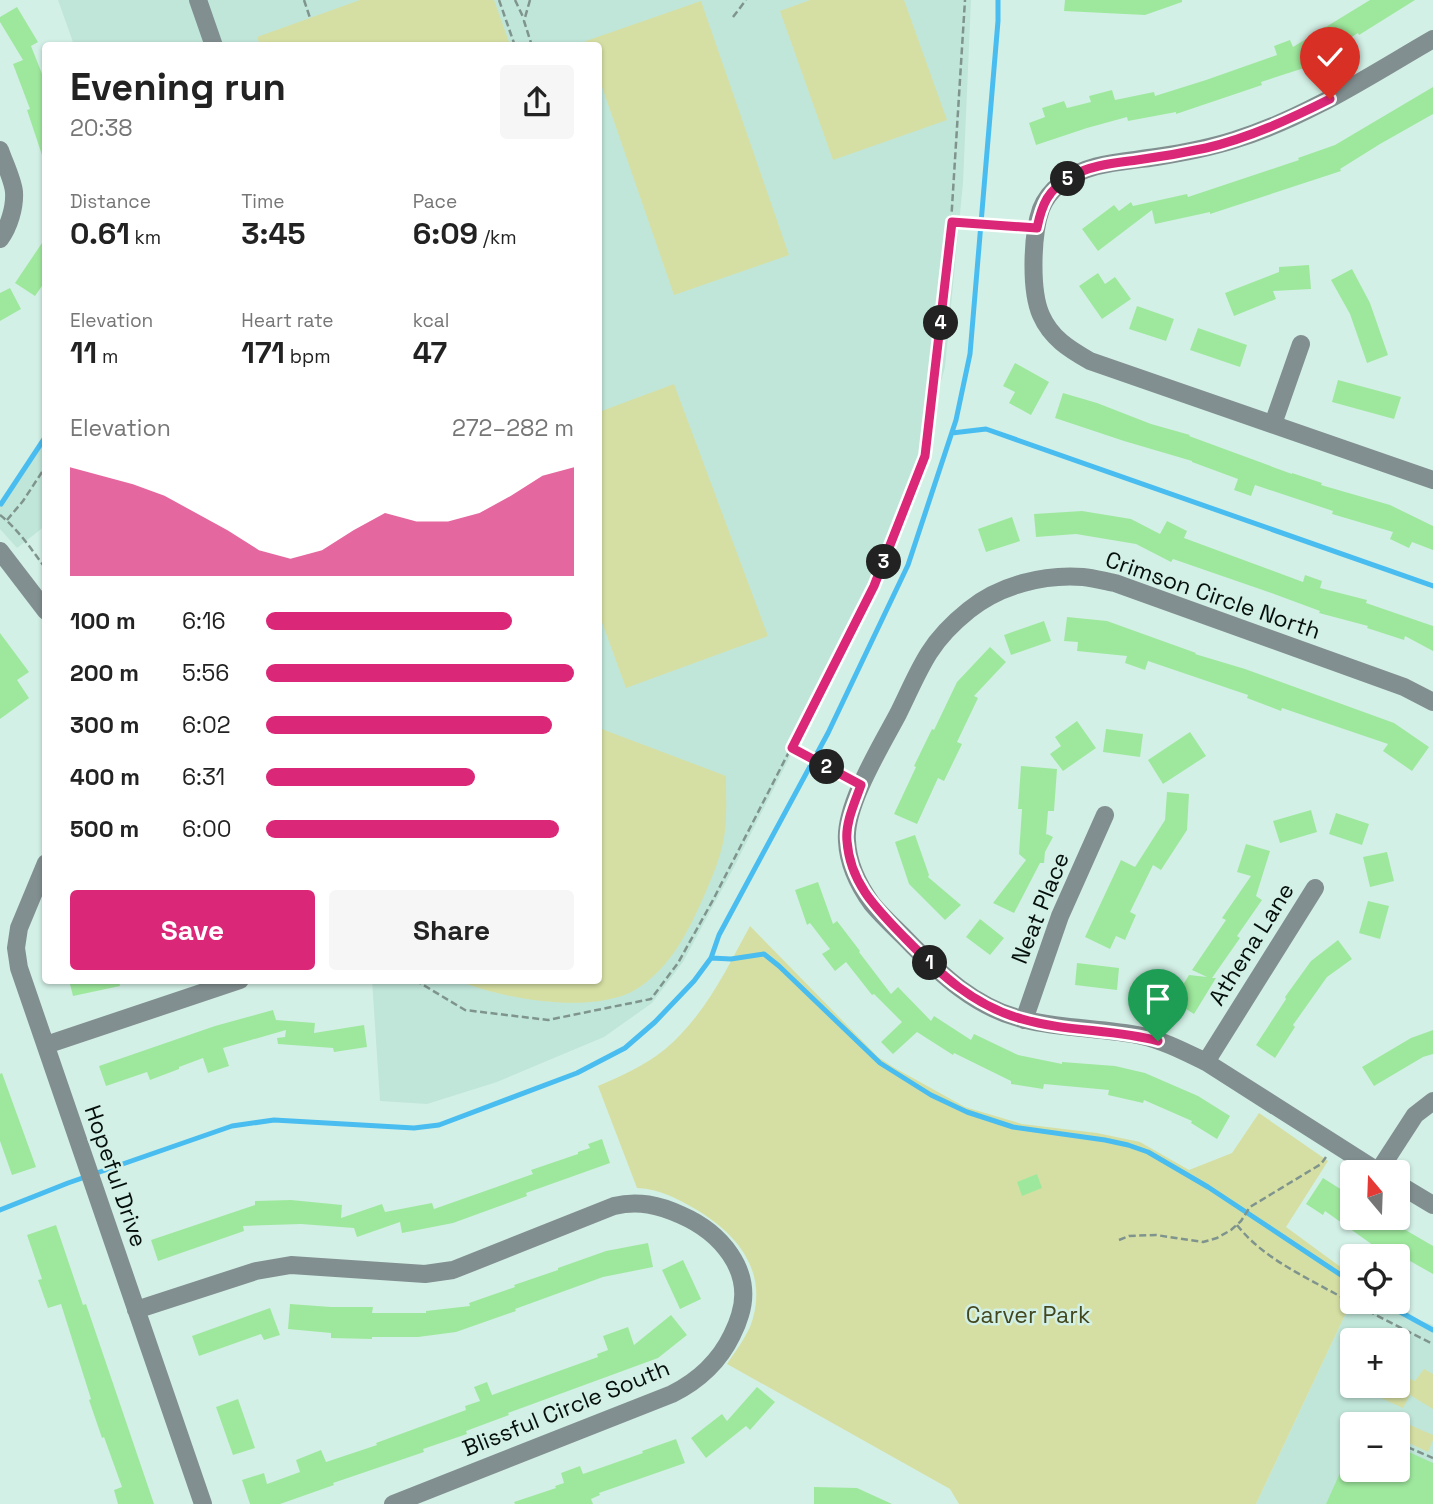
<!DOCTYPE html>
<html lang="en">
<head>
<meta charset="utf-8">
<style>
	:root { --surface:#fff; --page:#f6f6f6; --text:#222; --muted:#767676; --accent:#db2777 }
	body { margin:0; font-family:"Space Grotesk",sans-serif; background:var(--page); color:var(--text); height:100vh; display:flex; flex-direction:column; font-size:26px; white-space:nowrap }
	* { box-sizing:border-box; margin:0 }
	p { font-size:23px; color:var(--muted) }
	.icon { flex:none; width:38px; height:38px; fill:none; stroke:currentColor; stroke-width:2; stroke-linecap:round; stroke-linejoin:round }
	.map { position:relative; flex:1; overflow:hidden }
	.sheet { position:absolute; left:42px; top:42px; width:560px; height:942px; display:flex; flex-direction:column; background:var(--surface); border-radius:7px; box-shadow:0 2px 5px #0004 }
	.sheet>* { flex:none }
	.needle { width:46px; rotate:341deg }
	.buttons { position:absolute; left:1340px; top:1160px; display:grid; gap:14px }
	.buttons a { display:grid; place-items:center; width:70px; height:70px; border-radius:7px; background:var(--surface); box-shadow:0 2px 5px #0004; font-size:35px }
	.pin { position:absolute; display:grid; place-items:center; width:60px; height:60px; color:#fff; margin:-72px -30px; border-radius:50% 50% 50% 0; rotate:-45deg; box-shadow:0 0 7px #0007 }
	.pin .icon { rotate:45deg }
	.km { position:absolute; width:35px; height:35px; margin:-18px; border-radius:50%; background:#222; color:#fff; font-size:19px; line-height:35px; text-align:center }
	.round { display:grid; place-items:center; flex:none; width:74px; height:74px; border-radius:7px; background:var(--page) }
	.headline { display:flex; align-items:center; justify-content:space-between; height:119px; padding:0 28px }
	h1 { font-size:38px; font-weight:600; line-height:52px }
	.metrics { display:grid; grid-template-columns:repeat(3,1fr); gap:10px; height:119px; padding:7px 28px }
	.metrics div { display:grid; align-content:center }
	.metrics b { font-size:30px; font-weight:600 }
	.metrics small { font-size:19px; font-weight:400 }
	.metrics p { font-size:19px }
	.chart { height:196px; padding:14px 28px }
	.chart p { display:flex; justify-content:space-between }
	.chart svg { width:100%; height:126px; margin-top:7px; fill:var(--accent); opacity:.7 }
	.primary-button { display:flex; gap:14px; margin-top:auto; padding:14px 28px }
	.primary-button a { flex:1; height:80px; border-radius:7px; background:var(--accent); color:#fff; font-size:28px; font-weight:600; line-height:80px; text-align:center }
	.primary-button a+a { background:var(--page); color:var(--text) }
	ul { padding:0 28px; list-style:none; font-size:23px }
	li { display:grid; grid-template-columns:112px 84px 1fr; align-items:center; height:52px }
	li i { height:18px; border-radius:9px; background:var(--accent) }
	.map>svg:first-child { display:block }
</style>
</head>
<body>
<div class="map">
<svg width="1433" height="1504" viewBox="0 0 1433 1504">
	<rect width="100%" height="100%" fill="#d3f0e6"/>
	<!-- built -->
	<path fill="#c0e6d9" fill-rule="evenodd" d="M 58,0 L 971,0 L 963,183 L 945,367 L 908,505 L 878,583 L 733,869 L 683,962 L 652,1003 L 604,1037 L 497,1082 L 427,1104 L 380,1101 L 372,980 L 598,980 L 598,46 L 74,45 Z
		M 45,435 L 45,526 L 17,548 L 0,529 L 0,506 Z
		M 1353,1298 L 1353,1302 L 1392,1302 L 1421,1321 L 1433,1325 L 1433,1504 L 1256,1504 ZM 1353,1340 L 1398,1340 L 1398,1386 L 1353,1386 ZM 1353,1424 L 1398,1424 L 1398,1470 L 1353,1470 Z"/>
	<!-- green -->
	<path fill="#d6dfa3" d="M 360,0 L 494,0 L 510,45 L 260,45 L 257,37 Z
		M 810,0 L 904,0 L 947,120 L 833,160 L 780,11 Z
		M 701,1 L 789,255 L 674,295 L 599,78 L 598,46 L 587,45 L 586,41 Z
		M 674,384 L 768,636 L 626,688 L 599,614 L 599,412 Z
		M 599,728 L 726,776 C 726,801 728,827 721,851 C 717,866 710,882 704,896 C 688,932 670,969 635,990 C 591,1015 501,999 457,980 L 598,980 Z
		M 750,926 L 878,1057 L 893,1067 L 965,1107 L 1022,1124 L 1097,1133 L 1140,1142 L 1189,1170 L 1232,1153 L 1259,1113 L 1328,1161 L 1286,1227 L 1353,1276 L 1353,1298 L 1256,1504 L 959,1504 L 950,1489 L 727,1364 C 735,1352 744,1340 750,1327 C 770,1275 740,1236 697,1210 C 678,1199 660,1189 637,1188 L 598,1086 C 621,1076 644,1066 664,1050 C 704,1017 726,970 750,926 Z
		M 1424,1369 L 1433,1374 L 1433,1409 L 1410,1395 L 1403,1408 L 1357,1387 L 1398,1386 L 1398,1374 L 1415,1381 Z
		M 1389,1416 L 1433,1435 L 1433,1440 L 1428,1452 L 1398,1438 L 1398,1424 L 1385,1424 Z"/>
	<g fill="none" stroke-linecap="round" stroke-linejoin="round">
		<!-- stream -->
		<path stroke="#49bdf0" stroke-width="5" d="M 952,433 L 986,429 L 1433,586
			M 1,504 L 46,436
			M 711,958 L 731,959 L 764,954 L 779,966 L 880,1063 L 931,1095 L 967,1112 L 1013,1127 L 1105,1140 L 1128,1145 L 1148,1152 L 1208,1187 L 1353,1283
			M 0,1210 L 68,1183 L 232,1126 L 274,1120 L 414,1128 L 439,1125 L 577,1073 L 625,1048 L 655,1022 L 694,981 L 711,958 L 719,935 L 828,733 L 908,565 L 956,420 L 970,354 L 998,21 L 998,0
			M 1382,1302 L 1433,1330"/>
	</g>
	<!-- building -->
	<path fill="#9ee89d" d="M 1065,0 L 1182,0 L 1182,2 L 1145,15 L 1064,11 Z
		M 1370,0 L 1415,0 L 1359,35 L 1358,33 L 1307,65 L 1307,67 L 1261,82 L 1262,85 L 1176,114 L 1176,112 L 1128,121 L 1127,117 L 1087,128 L 1036,145 L 1029,123 L 1045,117 L 1042,108 L 1064,101 L 1067,108 L 1091,102 L 1089,96 L 1112,90 L 1115,100 L 1154,92 L 1155,96 L 1206,80 L 1277,55 L 1274,46 L 1290,40 L 1293,47 Z
		M 17,7 L 38,42 L 31,46 L 46,84 L 46,158 L 43,158 L 27,110 L 30,109 L 13,64 L 23,60 L 0,22 L 0,17 Z
		M 1433,87 L 1433,114 L 1380,144 L 1340,169 L 1341,171 L 1210,214 L 1210,212 L 1155,224 L 1152,210 L 1098,251 L 1082,229 L 1114,205 L 1119,211 L 1131,202 L 1133,206 L 1187,194 L 1188,197 L 1299,160 L 1298,158 L 1335,145 Z
		M 46,237 L 46,280 L 35,296 L 15,283 Z
		M 1309,265 L 1311,289 L 1273,291 L 1276,299 L 1234,316 L 1225,293 L 1279,272 L 1279,267 Z
		M 1352,269 L 1370,303 L 1388,355 L 1367,363 L 1350,314 L 1331,280 Z
		M 1098,273 L 1105,284 L 1115,277 L 1131,299 L 1102,319 L 1079,286 Z
		M 10,288 L 21,309 L 0,321 L 0,293 Z
		M 1137,306 L 1174,319 L 1166,341 L 1129,329 Z
		M 1198,328 L 1247,345 L 1240,367 L 1190,350 Z
		M 1015,363 L 1049,382 L 1031,415 L 1009,403 L 1015,392 L 1003,386 Z
		M 1338,380 L 1401,397 L 1394,419 L 1332,402 Z
		M 1063,393 L 1097,403 L 1151,424 L 1190,435 L 1189,436 L 1292,474 L 1292,473 L 1322,483 L 1321,485 L 1390,505 L 1433,526 L 1433,550 L 1412,542 L 1409,548 L 1390,539 L 1393,532 L 1332,514 L 1333,511 L 1255,485 L 1251,496 L 1234,490 L 1238,479 L 1192,462 L 1192,461 L 1124,441 L 1055,418 Z
		M 1082,511 L 1131,519 L 1160,534 L 1167,521 L 1187,531 L 1184,538 L 1303,582 L 1305,575 L 1322,581 L 1320,588 L 1367,600 L 1366,603 L 1433,626 L 1433,651 L 1405,636 L 1404,640 L 1367,628 L 1368,626 L 1319,613 L 1320,611 L 1274,594 L 1173,559 L 1171,562 L 1136,544 L 1076,534 L 1036,537 L 1034,514 Z
		M 1012,517 L 1020,541 L 986,552 L 978,529 Z
		M 1067,617 L 1107,621 L 1196,653 L 1195,654 L 1245,669 L 1394,723 L 1429,747 L 1412,771 L 1383,751 L 1388,744 L 1282,708 L 1281,711 L 1247,698 L 1248,695 L 1148,661 L 1145,670 L 1125,663 L 1127,656 L 1077,651 L 1078,642 L 1064,641 Z
		M 1044,621 L 1051,641 L 1011,655 L 1004,635 Z
		M 0,633 L 29,672 L 17,680 L 29,698 L 0,719 Z
		M 990,647 L 1006,662 L 974,696 L 978,698 L 957,742 L 962,744 L 944,781 L 938,778 L 917,824 L 894,814 L 916,767 L 914,766 L 932,729 L 934,730 L 957,682 Z
		M 1077,721 L 1096,748 L 1063,771 L 1050,754 L 1061,746 L 1055,737 Z
		M 1106,729 L 1143,734 L 1140,757 L 1103,752 Z
		M 1190,732 L 1206,756 L 1163,784 L 1148,760 Z
		M 1021,766 L 1057,769 L 1054,811 L 1048,811 L 1046,835 L 1047,834 L 1053,837 L 1045,852 L 1044,863 L 1040,863 L 1014,913 L 993,903 L 1026,860 L 1019,854 L 1022,809 L 1018,809 Z
		M 1167,792 L 1189,794 L 1187,830 L 1161,870 L 1153,865 L 1130,912 L 1136,915 L 1125,940 L 1116,936 L 1110,949 L 1085,937 L 1121,860 L 1135,867 L 1165,820 Z
		M 1311,810 L 1317,832 L 1280,843 L 1273,821 Z
		M 1336,813 L 1369,824 L 1362,845 L 1329,834 Z
		M 915,835 L 929,875 L 928,877 L 961,905 L 945,920 L 909,884 L 895,842 Z
		M 1246,844 L 1270,851 L 1256,896 L 1262,900 L 1237,936 L 1240,938 L 1212,978 L 1216,978 L 1194,1014 L 1173,1001 L 1189,975 L 1207,977 L 1192,970 L 1226,920 L 1222,918 L 1251,876 L 1237,872 Z
		M 1387,852 L 1394,881 L 1370,887 L 1363,857 Z
		M 818,882 L 833,924 L 837,921 L 860,951 L 859,952 L 891,994 L 898,987 L 931,1021 L 934,1016 L 971,1040 L 974,1034 L 1018,1055 L 1062,1064 L 1062,1062 L 1115,1066 L 1145,1073 L 1198,1096 L 1230,1116 L 1217,1139 L 1191,1123 L 1192,1121 L 1144,1100 L 1143,1103 L 1108,1095 L 1109,1090 L 1044,1084 L 1043,1089 L 1011,1084 L 1011,1081 L 954,1053 L 953,1055 L 917,1032 L 893,1054 L 881,1042 L 902,1022 L 874,994 L 872,995 L 846,962 L 835,971 L 822,954 L 830,949 L 810,923 L 807,925 L 795,890 Z
		M 1368,901 L 1389,906 L 1380,939 L 1359,933 Z
		M 980,919 L 1004,938 L 990,955 L 966,937 Z
		M 1338,940 L 1352,959 L 1327,977 L 1293,1025 L 1295,1027 L 1275,1058 L 1256,1045 L 1286,999 L 1285,997 L 1311,961 Z
		M 1077,963 L 1119,968 L 1117,990 L 1075,985 Z
		M 69,980 L 119,980 L 120,986 L 73,996 Z
		M 273,1010 L 276,1020 L 315,1023 L 314,1033 L 364,1025 L 367,1047 L 334,1052 L 333,1048 L 278,1044 L 277,1038 L 285,1037 L 286,1030 L 223,1048 L 229,1066 L 208,1073 L 203,1058 L 179,1067 L 179,1069 L 150,1080 L 147,1072 L 106,1086 L 99,1066 L 215,1026 Z
		M 1433,1030 L 1433,1054 L 1423,1057 L 1374,1086 L 1362,1067 L 1411,1038 Z
		M 2,1073 L 36,1167 L 12,1175 L 0,1141 L 0,1074 Z
		M 602,1139 L 610,1163 L 526,1193 L 527,1196 L 453,1223 L 402,1233 L 400,1222 L 357,1237 L 354,1228 L 301,1224 L 243,1226 L 244,1231 L 158,1261 L 151,1240 L 255,1205 L 255,1201 L 291,1200 L 342,1205 L 341,1218 L 382,1204 L 385,1212 L 432,1203 L 434,1209 L 533,1174 L 531,1170 L 578,1154 L 578,1152 L 590,1148 L 588,1144 Z
		M 1037,1174 L 1042,1188 L 1022,1196 L 1017,1182 Z
		M 1323,1178 L 1353,1197 L 1353,1218 L 1385,1218 L 1433,1246 L 1433,1274 L 1380,1244 L 1377,1248 L 1325,1211 L 1323,1215 L 1306,1204 Z
		M 56,1225 L 83,1305 L 86,1304 L 154,1504 L 118,1504 L 114,1490 L 122,1487 L 104,1437 L 102,1438 L 89,1400 L 91,1399 L 61,1304 L 48,1308 L 38,1280 L 42,1279 L 27,1235 Z
		M 648,1243 L 653,1267 L 603,1277 L 515,1309 L 516,1311 L 456,1332 L 418,1337 L 372,1337 L 372,1339 L 331,1338 L 331,1333 L 288,1329 L 290,1304 L 331,1307 L 373,1307 L 372,1313 L 426,1313 L 426,1311 L 470,1306 L 469,1303 L 515,1287 L 514,1285 L 558,1270 L 558,1268 L 606,1251 Z
		M 683,1260 L 701,1299 L 680,1309 L 662,1270 Z
		M 270,1308 L 280,1335 L 264,1340 L 261,1334 L 199,1356 L 192,1336 Z
		M 671,1315 L 687,1335 L 658,1358 L 508,1413 L 509,1415 L 466,1431 L 467,1434 L 423,1449 L 424,1452 L 333,1483 L 334,1485 L 280,1504 L 250,1504 L 242,1480 L 264,1473 L 267,1484 L 300,1472 L 296,1460 L 321,1450 L 326,1462 L 377,1445 L 376,1443 L 466,1410 L 465,1406 L 480,1401 L 474,1387 L 487,1382 L 492,1395 L 598,1357 L 597,1354 L 608,1350 L 603,1336 L 628,1327 L 634,1345 Z
		M 757,1387 L 775,1402 L 750,1430 L 746,1426 L 706,1458 L 691,1438 L 722,1414 L 727,1421 Z
		M 238,1399 L 255,1448 L 233,1455 L 216,1407 Z
		M 676,1439 L 685,1463 L 599,1493 L 600,1495 L 591,1499 L 593,1504 L 515,1504 L 514,1502 L 556,1488 L 555,1486 L 564,1483 L 561,1473 L 580,1466 L 583,1474 L 643,1453 L 642,1451 Z
		M 1353,1444 L 1353,1470 L 1398,1470 L 1398,1447 L 1433,1463 L 1433,1504 L 1326,1504 Z
		M 814,1487 L 857,1488 L 892,1504 L 814,1504 Z"/>
	<g fill="none" stroke-linecap="round" stroke-linejoin="round">
		<!-- path -->
		<path stroke="#7f948d" stroke-width="2.5" stroke-dasharray="7 3.5" stroke-linecap="butt" d="M 304,0 L 310,18
			M 499,0 L 515,46
			M 515,0 L 524,19
			M 530,0 L 524,21 L 532,46
			M 733,17 L 746,0
			M 952,222 L 1018,227
			M 0,515 C 18,529 32,550 46,569
			M 7,520 L 23,501 L 46,466
			M 792,748 L 847,778
			M 415,980 L 465,1010 L 548,1020 L 651,999 L 678,963 L 713,900 L 874,586 L 925,456 L 950,239 L 965,0
			M 1237,1225 C 1259,1253 1290,1269 1321,1286 C 1358,1306 1395,1325 1433,1344
			M 1119,1240 L 1129,1236 L 1156,1235 L 1203,1242 L 1217,1238 L 1231,1230 L 1241,1221 L 1250,1207 L 1321,1164 L 1326,1157
			M 1398,1443 L 1433,1458"/>
		<!-- minor -->
		<path stroke="#828f90" stroke-width="18" d="M 198,0 L 214,46
			M 1433,39 C 1369,76 1306,118 1234,140 C 1209,148 1182,153 1156,157 C 1124,162 1086,162 1060,184 C 1051,191 1045,199 1041,209 C 1032,234 1030,290 1041,315 C 1051,338 1069,349 1090,361 L 1433,480
			M 0,150 C 4,162 13,180 14,192 C 15,207 9,227 0,239
			M 1273,424 L 1301,344
			M 0,551 L 46,611
			M 46,863 L 19,928 L 16,948 L 19,968 L 203,1504
			M 1024,1020 L 1060,916 L 1105,815
			M 46,1045 L 240,980
			M 1206,1062 L 1315,888
			M 1378,1172 L 1415,1115 L 1433,1101
			M 1379,1172 L 1206,1062 C 1185,1052 1164,1041 1142,1036 C 1104,1028 1064,1029 1026,1020 C 976,1009 940,974 905,938 C 894,927 882,916 872,904 C 859,886 848,863 847,841 C 844,806 881,746 898,714 C 908,694 917,672 929,653 C 939,637 954,622 969,610 C 1000,585 1044,574 1083,577 C 1094,578 1104,581 1115,583 L 1404,687 L 1433,702
			M 1398,1184 L 1433,1205
			M 136,1310 L 256,1271 L 291,1265 L 425,1274 L 453,1270 L 614,1206 C 638,1200 659,1205 681,1215 C 720,1232 754,1270 740,1315 C 738,1322 735,1329 732,1335 C 719,1362 698,1381 672,1394 L 393,1504"/>
	</g>
	<g fill="none" stroke-linecap="round" stroke-linejoin="round">
		<!-- route casing -->
		<g stroke="#fff" stroke-width="14">
			<path id="route" d="M 1158,1041 C 1114,1029 1067,1032 1022,1019 C 974,1006 940,974 906,939 C 878,910 850,884 847,841 C 845,823 855,802 861,785 L 792,748 L 874,586 L 925,456 L 952,222 L 1037,228 C 1042,204 1048,190 1070,177 C 1090,165 1115,163 1137,160 C 1160,157 1183,153 1206,148 C 1249,138 1290,119 1330,99"/>
		</g>
		<!-- route -->
		<use href="#route" stroke="#db2777" stroke-width="9"/>
	</g>
	<g text-anchor="middle" dominant-baseline="central" stroke-width="5" stroke-linejoin="round" paint-order="stroke">
		<!-- street labels -->
		<g font-size="23" fill="#050f0c" stroke="#d3f0e6">
			<text transform="translate(1213 595) rotate(19)">Crimson Circle North</text>
			<text transform="translate(1040 908) rotate(-68)">Neat Place</text>
			<text transform="translate(1251 944) rotate(-58)">Athena Lane</text>
			<text transform="translate(116 1176) rotate(71)">Hopeful Drive</text>
			<text transform="translate(566 1408) rotate(-22)">Blissful Circle South</text>
		</g>
		<!-- park labels -->
		<g font-size="23" fill="#42471d" stroke="#d3f0e6">
			<text x="1028" y="1315">Carver Park</text>
		</g>
	</g>
</svg>
<div class="buttons">
<a><svg class="needle" viewBox="-14 -14 28 28"><path d="M0-13l5 13h-10z" fill="#e53935"/><path d="M0 13l5-13h-10z" fill="#767676"/></svg></a>
<a><svg class="icon" aria-label="locate" viewBox="0 0 24 24"><circle cx="12" cy="12" r="6"/><path d="M12 2v4M12 18v4M2 12h4M18 12h4"/></svg></a>
<a>+</a>
<a>−</a>
</div>
<div class="pin" style="left:1158px;top:1041px;background:#1e9e55"><svg class="icon" aria-label="arrive" viewBox="0 0 24 24"><path d="M6 21V4h12l-3 4 3 4H6"/></svg></div>
<div class="pin" style="left:1330px;top:99px;background:#d93025"><svg class="icon" aria-label="check" viewBox="0 0 24 24"><path d="M5 12l5 5 9-10"/></svg></div>
<b class="km" style="left:930px;top:963px">1</b>
<b class="km" style="left:827px;top:767px">2</b>
<b class="km" style="left:884px;top:562px">3</b>
<b class="km" style="left:941px;top:323px">4</b>
<b class="km" style="left:1068px;top:179px">5</b>
<section class="sheet">
<div class="headline"><div><h1>Evening run</h1><p>20:38</p></div><a class="round"><svg class="icon" aria-label="share" viewBox="0 0 24 24"><path d="M12 15V3M7 8l5-5 5 5M5 13v7h14v-7"/></svg></a></div>
<div class="metrics">
<div><p>Distance</p><b>0.61<small> km</small></b></div>
<div><p>Time</p><b>3:45</b></div>
<div><p>Pace</p><b>6:09<small> /km</small></b></div>
</div>
<div class="metrics">
<div><p>Elevation</p><b>11<small> m</small></b></div>
<div><p>Heart rate</p><b>171<small> bpm</small></b></div>
<div><p>kcal</p><b>47</b></div>
</div>
<div class="chart"><p><span>Elevation</span>272–282 m</p>
<svg viewBox="0 0 160 44" preserveAspectRatio="none"><path d="M0 44V6L10 9L20 12L30 16L40 22L50 28L60 35L70 38L80 35L90 28L100 22L110 25L120 25L130 22L140 16L150 9L160 6V44z"/></svg>
</div>
<ul>
<li><b>100 m</b>6:16<i style="width:80%"></i></li>
<li><b>200 m</b>5:56<i style="width:100%"></i></li>
<li><b>300 m</b>6:02<i style="width:93%"></i></li>
<li><b>400 m</b>6:31<i style="width:68%"></i></li>
<li><b>500 m</b>6:00<i style="width:95%"></i></li>
</ul>
<div class="primary-button"><a>Save</a><a>Share</a></div>
</section>
</div>
</body>
</html>
